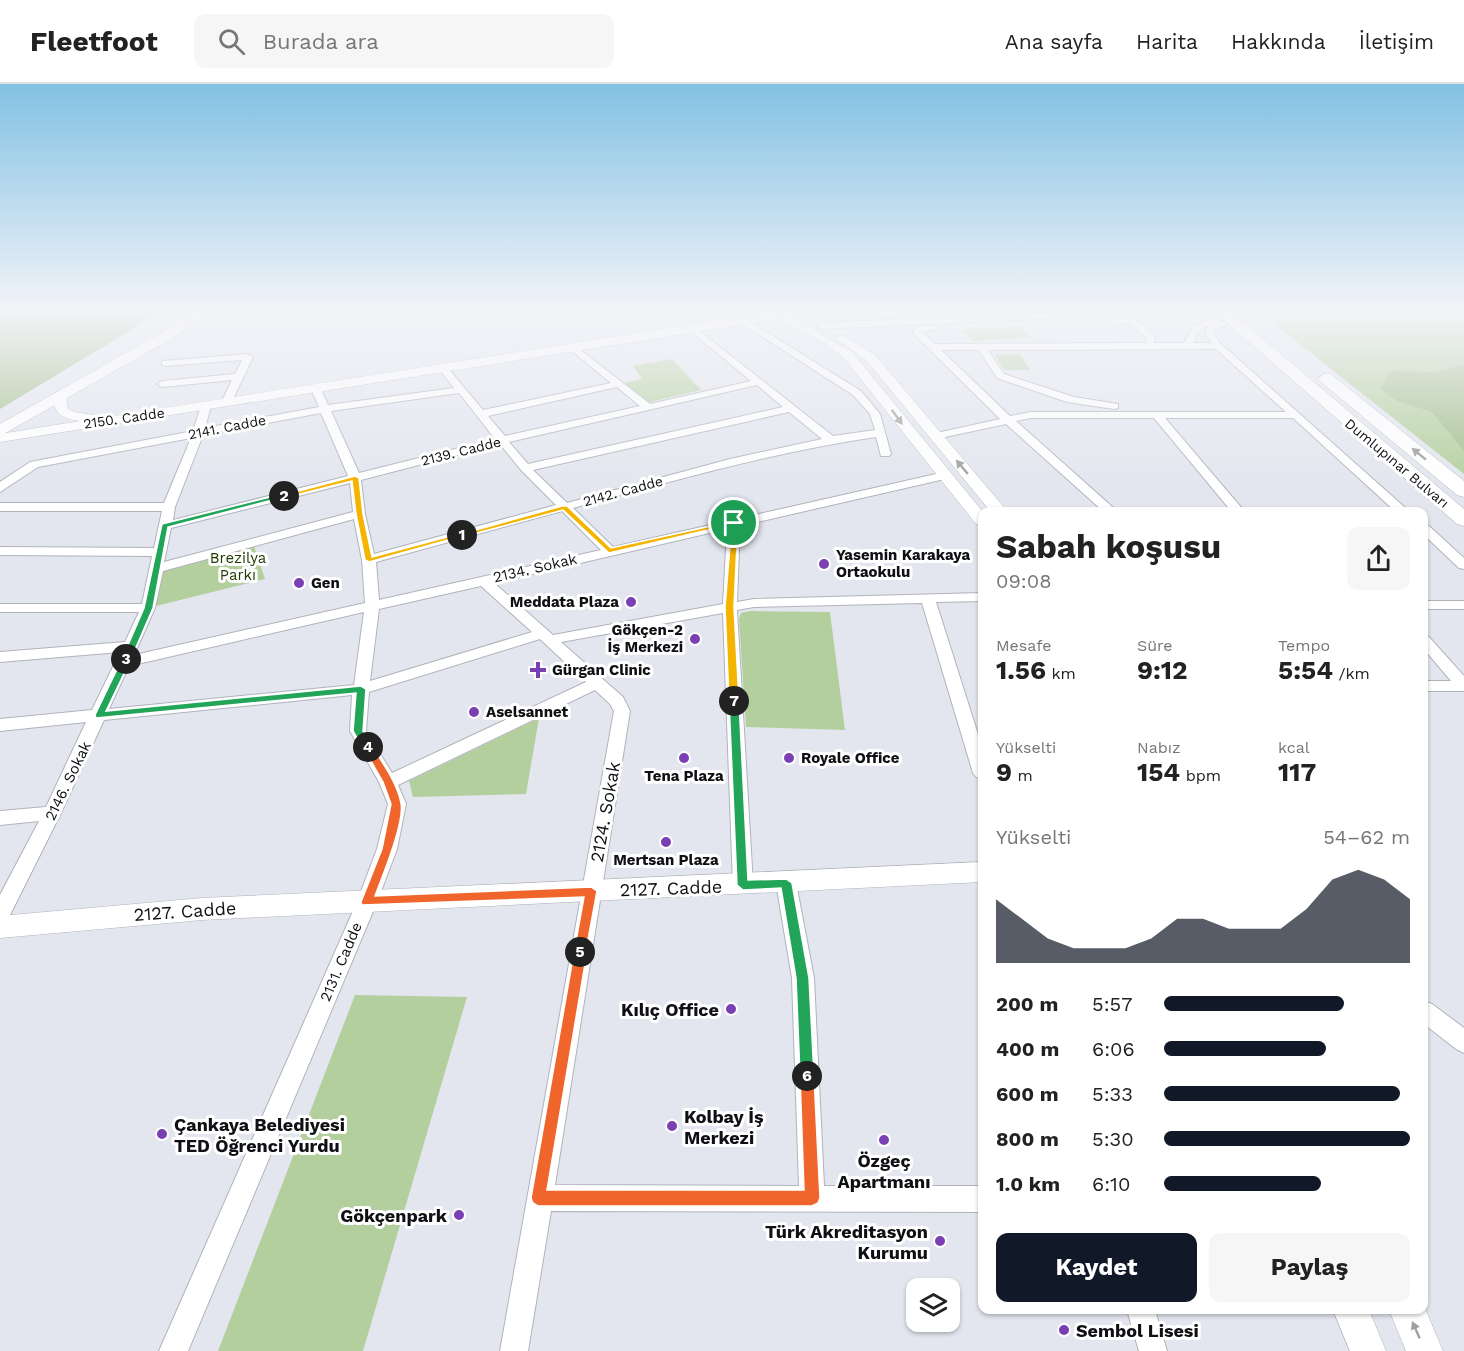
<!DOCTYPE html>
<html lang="tr">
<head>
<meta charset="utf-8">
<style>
	:root { --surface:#fff; --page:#f6f6f6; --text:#222; --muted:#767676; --line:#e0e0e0; --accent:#111827 }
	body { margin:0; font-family:"Work Sans",sans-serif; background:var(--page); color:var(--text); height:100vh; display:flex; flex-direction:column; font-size:22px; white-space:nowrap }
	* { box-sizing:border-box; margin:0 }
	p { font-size:20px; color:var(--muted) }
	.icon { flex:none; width:33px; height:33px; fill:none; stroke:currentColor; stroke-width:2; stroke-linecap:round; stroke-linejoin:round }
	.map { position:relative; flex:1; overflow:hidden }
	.details { position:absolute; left:978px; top:423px; width:450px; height:807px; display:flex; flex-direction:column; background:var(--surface); border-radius:12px; box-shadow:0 2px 4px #0004 }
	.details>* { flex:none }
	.tools { position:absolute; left:906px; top:1194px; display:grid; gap:12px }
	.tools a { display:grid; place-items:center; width:54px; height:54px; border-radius:12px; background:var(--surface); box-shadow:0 2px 4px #0004; font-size:30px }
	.pin { position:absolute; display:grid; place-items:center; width:51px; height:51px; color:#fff; margin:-26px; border:3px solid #fff; border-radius:50%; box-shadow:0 2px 6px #0007 }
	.km { position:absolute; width:30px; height:30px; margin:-15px; border-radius:50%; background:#222; color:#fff; font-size:16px; line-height:30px; text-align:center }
	.round { display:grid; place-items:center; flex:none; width:63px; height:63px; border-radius:12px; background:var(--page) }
	.head { display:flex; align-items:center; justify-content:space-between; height:102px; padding:0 18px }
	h1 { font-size:33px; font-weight:700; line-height:45px }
	.figures { display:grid; grid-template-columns:repeat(3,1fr); gap:9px; height:102px; padding:6px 18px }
	.figures div { display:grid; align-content:center }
	.figures b { font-size:26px; font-weight:700 }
	.figures small { font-size:16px; font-weight:400 }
	.figures p { font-size:16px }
	.chart { height:168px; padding:12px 18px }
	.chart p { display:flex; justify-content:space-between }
	.chart svg { width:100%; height:108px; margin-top:6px; fill:var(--accent); opacity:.7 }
	.button { display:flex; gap:12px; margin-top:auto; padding:12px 18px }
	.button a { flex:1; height:69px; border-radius:12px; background:var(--accent); color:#fff; font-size:24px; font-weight:700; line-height:69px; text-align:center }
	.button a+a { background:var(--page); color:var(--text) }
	ul { padding:0 18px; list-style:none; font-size:20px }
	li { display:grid; grid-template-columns:96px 72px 1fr; align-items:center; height:45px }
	li i { height:15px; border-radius:8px; background:var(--accent) }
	header { display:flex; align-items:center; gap:36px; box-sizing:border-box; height:84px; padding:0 30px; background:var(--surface); border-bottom:2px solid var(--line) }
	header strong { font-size:28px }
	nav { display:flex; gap:33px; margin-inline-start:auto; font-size:21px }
	.search { width:420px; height:54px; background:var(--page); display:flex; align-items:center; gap:15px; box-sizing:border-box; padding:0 21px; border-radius:12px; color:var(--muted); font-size:22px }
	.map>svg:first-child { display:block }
</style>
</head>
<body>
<header>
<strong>Fleetfoot</strong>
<div class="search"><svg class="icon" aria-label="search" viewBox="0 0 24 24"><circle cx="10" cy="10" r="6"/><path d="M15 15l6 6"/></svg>Burada ara</div>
<nav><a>Ana sayfa</a><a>Harita</a><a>Hakkında</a><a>İletişim</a></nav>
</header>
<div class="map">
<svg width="1464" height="1267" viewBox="0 0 1464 1267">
	<rect width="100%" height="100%" fill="#e4e6ef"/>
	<!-- green -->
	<path fill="#b4cf9e" d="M 807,228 L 946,228 L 952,235 L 829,239 Z
		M 1259,228 L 1464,228 L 1464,390 Z
		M 1020,243 L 1031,253 L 972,257 L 962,246 Z
		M 1020,270 L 1030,286 L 1004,286 L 995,271 Z
		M 672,275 L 701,306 L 646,319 L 624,299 L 642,295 L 633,282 Z
		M 253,459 L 265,495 L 148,524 L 157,484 Z
		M 750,527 L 830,528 L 845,646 L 746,643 L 739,535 L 741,529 Z
		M 539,634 L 526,710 L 413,713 L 409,697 Z
		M 355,911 L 467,913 L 363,1267 L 218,1267 Z"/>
	<!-- forest -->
	<path fill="#a3be8c" d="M 0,228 L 161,228 L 0,325 Z
		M 1464,280 L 1464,367 L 1432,328 L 1397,317 L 1380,305 L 1390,287 L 1435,288 Z"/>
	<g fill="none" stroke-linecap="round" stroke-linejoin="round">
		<!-- minor casing -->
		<g stroke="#b0b3bc" stroke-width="2">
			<path id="minor" d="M 1069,228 L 1131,228 L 1127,231 L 820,245 L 816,242 L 820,239 Z
				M 1131,233 L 1155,251 L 1154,259 L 1184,259 L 1194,241 L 1221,234 L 1221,238 L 1211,240 L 1224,238 L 1228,241 L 1215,245 L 1214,250 L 1221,260 L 1410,428 L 1396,428 L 1293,334 L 1165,334 L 1245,428 L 1232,428 L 1154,334 L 1031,334 L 1016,337 L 1118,428 L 1104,428 L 1006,340 L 936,355 L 931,352 L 932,350 L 1000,335 L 914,250 L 913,248 L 918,242 L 936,241 L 936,245 L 922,248 L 935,260 L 1145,259 L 1147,254 L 1129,239 L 1111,240 L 1107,237 L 1111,234 ZM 1208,241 L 1206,250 L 1212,259 L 1193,259 L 1198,247 ZM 1216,265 L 1286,328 L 1031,328 L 1010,332 L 941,266 L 979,266 L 997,294 L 1067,318 L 1114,325 L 1118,324 L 1118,320 L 1074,313 L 1004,290 L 988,266 Z
				M 744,234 L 861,307 L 880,330 L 891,370 L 889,372 L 881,372 L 876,353 C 773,368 673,397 573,424 L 613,463 L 945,388 L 949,390 L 949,394 L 740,442 L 737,518 L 754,515 L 982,509 L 982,517 L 936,518 L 982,663 L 982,695 L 976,693 L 973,689 L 922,519 L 754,523 L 737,526 L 753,801 L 750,807 L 743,809 L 736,807 L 733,801 L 723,529 L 561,558 L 623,613 L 630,627 L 555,1101 L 799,1102 L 792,894 L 776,799 L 779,793 L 786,791 L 793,793 L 796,799 L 814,894 L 824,1102 L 982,1102 L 982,1128 L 551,1127 L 528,1267 L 500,1267 L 614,627 L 610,620 L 595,606 L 398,701 L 406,720 L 397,765 L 377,818 L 188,1267 L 159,1267 L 357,818 L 377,765 L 388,720 L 379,698 L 350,647 L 352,611 L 104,636 L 61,729 L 7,837 L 0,839 L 0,811 L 39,737 L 0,741 L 0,727 L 46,723 L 86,638 L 0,647 L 0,635 L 92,626 L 120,568 L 0,578 L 0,568 L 125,558 L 139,528 L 0,528 L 0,520 L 142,520 L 152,472 L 0,471 L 0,463 L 154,464 L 162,427 L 0,427 L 0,419 L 164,419 L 191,354 L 38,383 L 0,408 L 0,398 L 30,378 L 193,347 L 201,322 L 206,319 L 211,322 L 205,344 L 319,323 L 311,305 L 316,302 L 321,305 L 328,321 L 454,304 L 439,285 L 444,282 L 447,283 L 483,326 L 611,299 L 571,266 L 571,262 L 574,261 L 650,320 L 751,297 L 690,247 L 689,245 L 693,242 L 833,352 L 875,346 L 870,330 L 853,311 L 741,239 L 740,237 ZM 757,301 L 783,323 L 528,380 L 509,358 ZM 617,303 L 640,322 L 505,352 L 488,332 ZM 459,309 L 495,355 L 359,389 L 331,327 ZM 789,328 L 822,355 L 730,375 L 567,419 L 533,386 ZM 321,329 L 348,392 L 173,436 L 175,423 L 203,351 ZM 500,360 L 521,386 L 556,421 L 374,470 L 365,430 L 361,396 ZM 350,399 L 353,428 L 164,478 L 171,444 ZM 562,427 L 601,466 L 379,516 L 376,478 ZM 354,435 L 362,476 L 365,519 L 134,571 L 155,524 L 163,487 ZM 727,445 L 723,520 L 553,551 L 494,499 ZM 481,502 L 532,548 L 370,597 L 379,525 ZM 364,528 L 354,601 L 109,625 L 129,582 ZM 540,555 L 586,598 L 392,689 L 366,647 L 369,608 Z
				M 248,270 L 253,273 L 232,317 L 223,315 L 232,296 L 162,303 L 157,300 L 162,297 L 235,290 L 242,276 L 165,282 L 162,281 L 162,277 Z
				M 1424,441 L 1429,442 L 1464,474 L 1464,485 L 1459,484 L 1424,451 Z
				M 1424,517 L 1464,517 L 1464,525 L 1424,525 Z
				M 1424,551 L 1429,553 L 1464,592 L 1464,607 L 1424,607 L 1424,597 L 1451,597 L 1424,565 Z
				M 1424,917 L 1432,920 L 1464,944 L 1464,969 L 1456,965 L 1424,940 Z
				M 1127,1226 L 1155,1226 L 1167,1267 L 1139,1267 Z"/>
		</g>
		<!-- tertiary casing -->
		<g stroke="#b0b3bc" stroke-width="1">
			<path id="tertiary" d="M 770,228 L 798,228 L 797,231 L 791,233 L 852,268 L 983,428 L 982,442 L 976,440 L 844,274 L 824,259 L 779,235 L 0,358 L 0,350 L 80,337 C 64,335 52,330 54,312 L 60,308 L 66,312 L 68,325 L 75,328 L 94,331 L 95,335 Z
				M 842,251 L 875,271 L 1008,428 L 991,428 L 867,277 L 838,256 L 836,254 Z
				M 982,778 L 982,798 L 202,836 L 0,854 L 0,832 L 202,814 Z
				M 1424,1222 L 1443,1267 L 1406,1267 L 1389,1226 L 1424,1226 Z
				M 1333,1226 L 1369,1226 L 1386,1267 L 1350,1267 Z"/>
		</g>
		<!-- primary casing -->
		<g stroke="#b0b3bc" stroke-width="1">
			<path id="primary" d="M 192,228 L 208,228 L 171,255 L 0,352 L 0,340 L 161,249 Z"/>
		</g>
		<!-- trunk casing -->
		<g stroke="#b0b3bc" stroke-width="1">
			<path id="trunk" d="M 1215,228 L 1231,228 L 1464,425 L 1464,442 L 1457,440 Z
				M 1326,289 L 1332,291 L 1464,397 L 1464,413 L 1457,411 L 1320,297 L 1318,294 Z"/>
		</g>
		<!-- minor -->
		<use href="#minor" fill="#fff" fill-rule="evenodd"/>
		<!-- tertiary -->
		<use href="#tertiary" fill="#fff" fill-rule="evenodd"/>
		<!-- primary -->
		<use href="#primary" fill="#fff" fill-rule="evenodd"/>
		<!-- trunk -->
		<use href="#trunk" fill="#fff" fill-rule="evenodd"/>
	</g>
	<!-- one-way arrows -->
	<defs><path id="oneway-solid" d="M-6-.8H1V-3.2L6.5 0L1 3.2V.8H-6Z" transform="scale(1.5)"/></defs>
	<g fill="#9f9fa1">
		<use href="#oneway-solid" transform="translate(897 333) rotate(54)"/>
		<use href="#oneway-solid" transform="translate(1419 370) rotate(-141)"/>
		<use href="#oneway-solid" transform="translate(962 383) rotate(-130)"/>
		<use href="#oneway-solid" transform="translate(1416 1246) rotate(-114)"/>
	</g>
	<!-- sky -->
	<linearGradient id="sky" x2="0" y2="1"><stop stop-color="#82c1e3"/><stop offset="0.56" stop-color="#f3f4f8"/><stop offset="1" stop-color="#f3f4f8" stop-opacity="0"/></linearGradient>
	<rect width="1464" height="405" fill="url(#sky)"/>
	<!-- split-1 -->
	<path fill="#f5b400" stroke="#fff" stroke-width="1.5" d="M 562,422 L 567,422 L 611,464 L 734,437 L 738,439 L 609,469 L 563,426 L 462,453 L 458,451 Z"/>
	<!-- split-2 -->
	<path fill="#f5b400" stroke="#fff" stroke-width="1.5" d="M 355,392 L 359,394 L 363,430 L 372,473 L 462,449 L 466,451 L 369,478 L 365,476 L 356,430 L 352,397 L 284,414 L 280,412 Z"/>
	<!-- split-3 -->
	<path fill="#22a559" stroke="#fff" stroke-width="1.5" d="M 282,410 L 288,412 L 168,443 L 153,524 L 131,575 L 123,577 L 122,575 L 144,524 L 162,440 Z"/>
	<!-- split-4 -->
	<path fill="#22a559" stroke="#fff" stroke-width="1.5" d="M 126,572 L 131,575 L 106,627 L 361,602 L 366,605 L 363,647 L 373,663 L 368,667 L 364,666 L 353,647 L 356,609 L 96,634 L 95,631 L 122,575 Z"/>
	<!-- split-5 -->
	<path fill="#f0652b" stroke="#fff" stroke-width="1.5" d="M 368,660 L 371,661 C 382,678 397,698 401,719 C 405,738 382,793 375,812 L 591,803 L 597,807 L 585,872 L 580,873 L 574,868 L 584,813 L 362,821 L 361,818 L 382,765 L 391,720 L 383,698 L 363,663 Z"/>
	<!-- split-6 -->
	<path fill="#f0652b" stroke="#fff" stroke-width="1.5" d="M 580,863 L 587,868 L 547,1106 L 804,1106 L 800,992 L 802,987 L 807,985 L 812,987 L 814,992 L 820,1114 L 818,1119 L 812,1122 L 538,1122 L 533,1119 L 531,1114 L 574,868 Z"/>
	<!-- split-7 -->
	<path fill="#22a559" stroke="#fff" stroke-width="1.5" d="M 734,614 L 739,617 L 748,796 L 786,795 L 792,799 L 809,894 L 814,992 L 812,996 L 807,998 L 802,996 L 800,992 L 796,894 L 781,804 L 743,806 L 737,801 L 729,617 Z"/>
	<!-- split-8 -->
	<path fill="#f5b400" stroke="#fff" stroke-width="1.5" d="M 732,437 L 738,439 L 734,523 L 739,617 L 734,620 L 729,617 L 725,523 Z"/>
	<!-- markers -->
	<g fill="#7b3fb4" stroke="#fff" stroke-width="2">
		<circle cx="824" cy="480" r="6"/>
		<circle cx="299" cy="499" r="6"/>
		<circle cx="631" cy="518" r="6"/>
		<circle cx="695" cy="555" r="6"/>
		<path d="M535 577h6v6h6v6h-6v6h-6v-6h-6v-6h6z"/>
		<circle cx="474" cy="628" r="6"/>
		<circle cx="684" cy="674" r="6"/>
		<circle cx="789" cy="674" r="6"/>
		<circle cx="666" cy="758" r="6"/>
		<circle cx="731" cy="925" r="6"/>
		<circle cx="672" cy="1042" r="6"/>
		<circle cx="162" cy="1050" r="6"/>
		<circle cx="884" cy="1056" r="6"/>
		<circle cx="459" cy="1131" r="6"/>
		<circle cx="940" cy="1157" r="6"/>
		<circle cx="1064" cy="1246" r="6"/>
	</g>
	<g text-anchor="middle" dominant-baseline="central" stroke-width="6" stroke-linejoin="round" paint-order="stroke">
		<!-- far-street labels -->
		<g font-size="14" fill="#0f1013" stroke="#fff">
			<text transform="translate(124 334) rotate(-8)">2150. Cadde</text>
			<text transform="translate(227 343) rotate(-11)">2141. Cadde</text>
			<text transform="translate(461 367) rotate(-14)">2139. Cadde</text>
			<text transform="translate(1397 379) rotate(40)">Dumlupınar Bulvarı</text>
			<text transform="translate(623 407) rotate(-15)">2142. Cadde</text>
		</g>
		<!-- poi labels -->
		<g font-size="15" font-weight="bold" fill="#0f1013" stroke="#fff" text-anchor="start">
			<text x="836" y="471">Yasemin Karakaya<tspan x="836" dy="17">Ortaokulu</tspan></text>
			<text x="311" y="499">Gen</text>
			<text x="619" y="518" text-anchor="end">Meddata Plaza</text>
			<text x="683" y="546" text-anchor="end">Gökçen-2<tspan x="683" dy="17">İş Merkezi</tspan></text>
			<text x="552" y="586">Gürgan Clinic</text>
			<text x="486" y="628">Aselsannet</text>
			<text x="801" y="674">Royale Office</text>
			<text x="684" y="692" text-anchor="middle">Tena Plaza</text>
			<text x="666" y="776" text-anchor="middle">Mertsan Plaza</text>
		</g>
		<!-- park labels -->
		<g font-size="15" fill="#233b04" stroke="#fff">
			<text x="238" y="474">Brezilya<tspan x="238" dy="17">Parkı</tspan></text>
		</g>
		<!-- street labels -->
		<g font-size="15" fill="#0f1013" stroke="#fff">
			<text transform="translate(535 484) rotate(-13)">2134. Sokak</text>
			<text transform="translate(68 697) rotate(-64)">2146. Sokak</text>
			<text transform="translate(341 878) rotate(-67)">2131. Cadde</text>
		</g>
		<!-- near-street labels -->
		<g font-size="18" fill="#0f1013" stroke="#fff">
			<text transform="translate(605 728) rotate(-80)">2124. Sokak</text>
			<text transform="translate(671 804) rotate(-2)">2127. Cadde</text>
			<text transform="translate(185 827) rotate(-4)">2127. Cadde</text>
		</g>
		<!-- near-poi labels -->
		<g font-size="18" font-weight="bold" fill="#0f1013" stroke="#fff" text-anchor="end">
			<text x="719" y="925">Kılıç Office</text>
			<text x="684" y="1032" text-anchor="start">Kolbay İş<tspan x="684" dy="21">Merkezi</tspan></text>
			<text x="174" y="1040" text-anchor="start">Çankaya Belediyesi<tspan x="174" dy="21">TED Öğrenci Yurdu</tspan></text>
			<text x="884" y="1076" text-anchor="middle">Özgeç<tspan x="884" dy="21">Apartmanı</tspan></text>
			<text x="447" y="1131">Gökçenpark</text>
			<text x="928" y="1147">Türk Akreditasyon<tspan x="928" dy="21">Kurumu</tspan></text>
			<text x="1076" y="1246" text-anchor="start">Sembol Lisesi</text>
		</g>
	</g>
</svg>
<div class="tools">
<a><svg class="icon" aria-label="layers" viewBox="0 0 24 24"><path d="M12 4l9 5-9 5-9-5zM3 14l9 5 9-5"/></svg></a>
</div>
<div class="pin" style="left:734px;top:439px;background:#1e9e55"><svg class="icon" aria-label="arrive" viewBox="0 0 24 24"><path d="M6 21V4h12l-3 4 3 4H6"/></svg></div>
<b class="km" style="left:462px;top:451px">1</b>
<b class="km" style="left:284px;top:412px">2</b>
<b class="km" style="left:126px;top:575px">3</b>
<b class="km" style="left:368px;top:663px">4</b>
<b class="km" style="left:580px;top:868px">5</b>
<b class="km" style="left:807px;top:992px">6</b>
<b class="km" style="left:734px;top:617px">7</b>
<section class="details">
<div class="head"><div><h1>Sabah koşusu</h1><p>09:08</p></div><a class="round"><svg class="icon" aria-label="share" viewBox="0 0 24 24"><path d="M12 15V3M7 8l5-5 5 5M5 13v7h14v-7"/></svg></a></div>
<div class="figures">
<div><p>Mesafe</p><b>1.56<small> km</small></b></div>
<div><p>Süre</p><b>9:12</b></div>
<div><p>Tempo</p><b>5:54<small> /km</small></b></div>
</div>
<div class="figures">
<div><p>Yükselti</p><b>9<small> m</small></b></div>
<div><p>Nabız</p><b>154<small> bpm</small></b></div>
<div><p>kcal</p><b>117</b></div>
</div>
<div class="chart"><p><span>Yükselti</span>54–62 m</p>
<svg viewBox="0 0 160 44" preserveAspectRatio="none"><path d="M0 44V18L10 26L20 34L30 38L40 38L50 38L60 34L70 26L80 26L90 30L100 30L110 30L120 22L130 10L140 6L150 10L160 18V44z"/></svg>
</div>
<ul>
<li><b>200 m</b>5:57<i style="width:73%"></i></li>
<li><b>400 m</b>6:06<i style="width:66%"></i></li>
<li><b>600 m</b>5:33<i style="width:96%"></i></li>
<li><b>800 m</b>5:30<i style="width:100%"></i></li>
<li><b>1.0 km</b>6:10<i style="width:64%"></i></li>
</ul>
<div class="button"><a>Kaydet</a><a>Paylaş</a></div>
</section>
</div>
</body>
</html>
